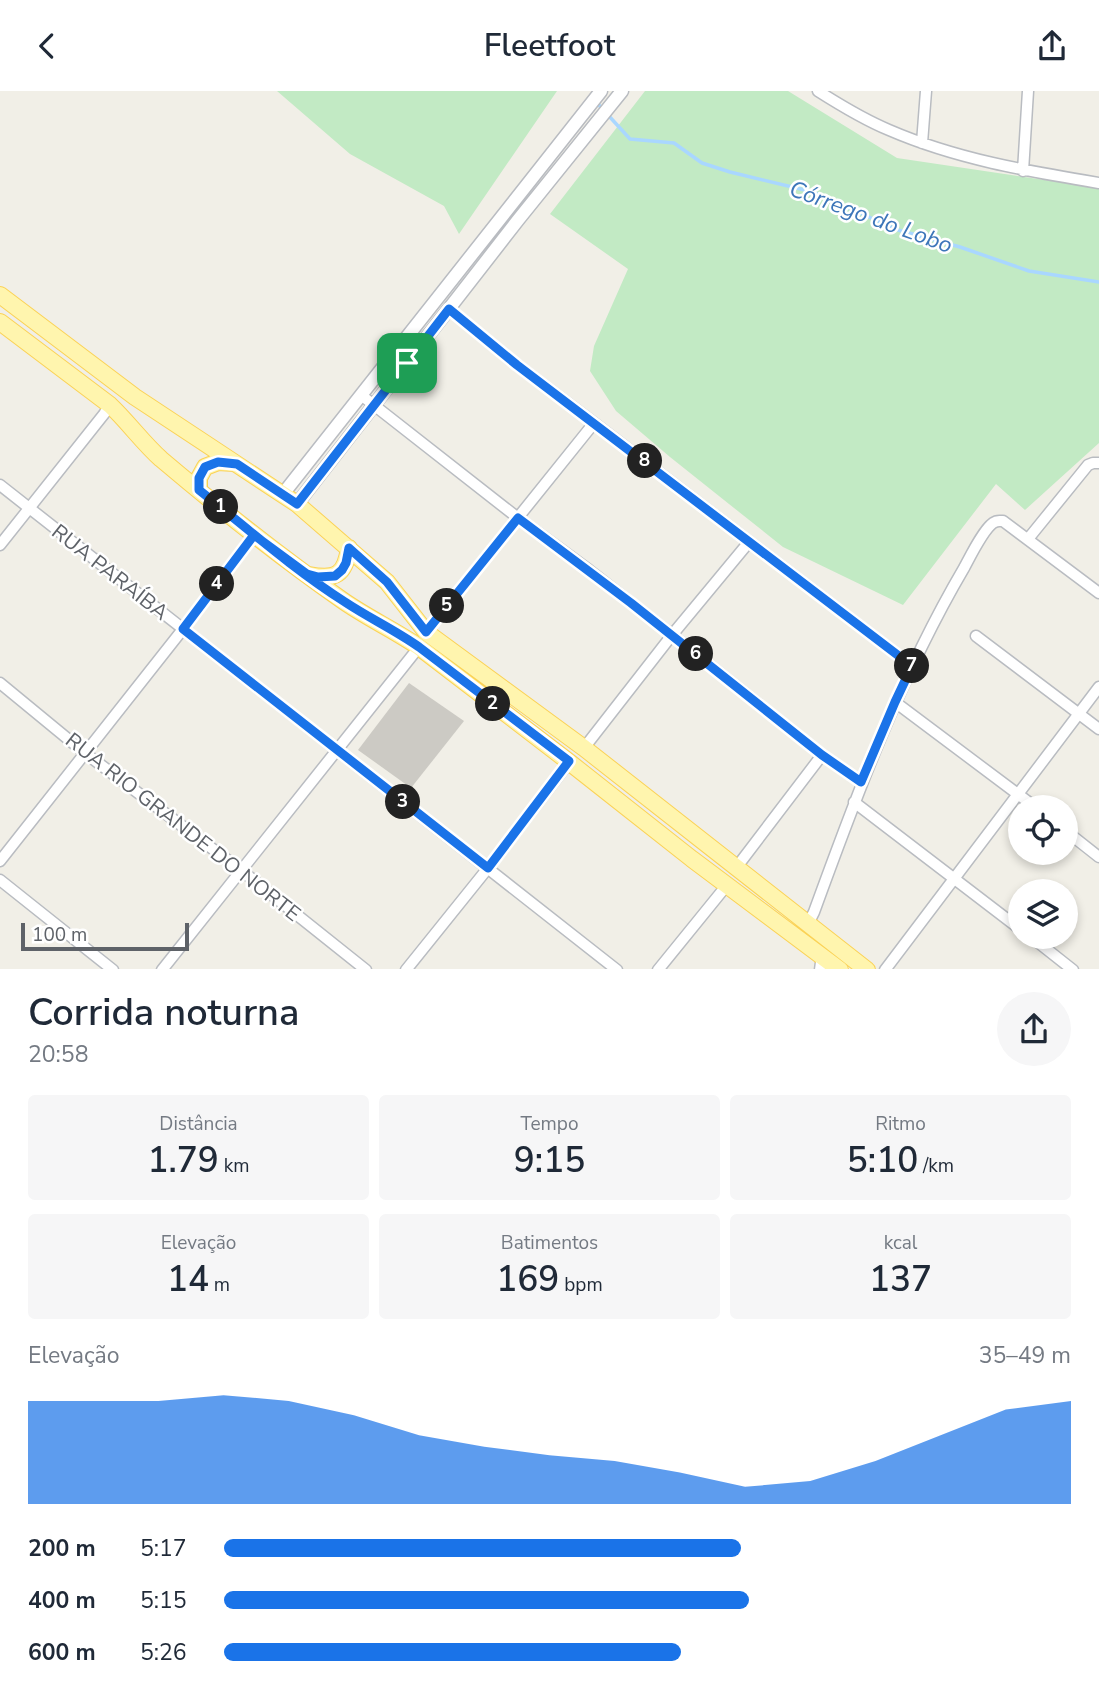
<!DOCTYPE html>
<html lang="pt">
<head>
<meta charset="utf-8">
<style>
	:root { --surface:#fff; --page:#f6f6f7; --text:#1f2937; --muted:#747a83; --accent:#1a73e8 }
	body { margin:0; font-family:"Nunito Sans",sans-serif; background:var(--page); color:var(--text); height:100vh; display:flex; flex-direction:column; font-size:26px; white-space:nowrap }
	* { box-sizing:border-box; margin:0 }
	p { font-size:23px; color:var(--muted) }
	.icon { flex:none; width:38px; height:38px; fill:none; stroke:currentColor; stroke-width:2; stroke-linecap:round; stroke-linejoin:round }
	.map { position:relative; height:878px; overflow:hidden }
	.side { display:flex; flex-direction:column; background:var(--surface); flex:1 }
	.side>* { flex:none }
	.controls { position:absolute; left:1008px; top:704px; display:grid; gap:14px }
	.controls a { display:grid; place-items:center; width:70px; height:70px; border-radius:50%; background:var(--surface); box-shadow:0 4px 10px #0003; font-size:35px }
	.scale { position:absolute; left:21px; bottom:18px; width:168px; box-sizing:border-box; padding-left:7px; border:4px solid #5e6268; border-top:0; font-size:19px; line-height:24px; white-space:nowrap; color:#5e6268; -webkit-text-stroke:5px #fff; paint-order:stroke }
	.pin { position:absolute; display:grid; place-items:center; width:60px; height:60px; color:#fff; margin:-30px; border-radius:14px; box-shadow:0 4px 10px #0006 }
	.km { position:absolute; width:35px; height:35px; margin:-18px; border-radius:50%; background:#222; color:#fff; font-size:19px; line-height:35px; text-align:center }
	.round { display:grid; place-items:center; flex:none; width:74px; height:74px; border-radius:37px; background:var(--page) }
	.head { display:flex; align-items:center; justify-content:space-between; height:119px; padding:0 28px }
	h1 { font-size:38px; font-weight:600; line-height:52px }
	.figures { display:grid; grid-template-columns:repeat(3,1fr); gap:10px; height:119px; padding:7px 28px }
	.figures div { display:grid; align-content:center; border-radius:7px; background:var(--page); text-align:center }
	.figures b { font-size:35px; font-weight:600 }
	.figures small { font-size:19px; font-weight:400 }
	.figures p { font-size:19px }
	.chart { height:196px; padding:14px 28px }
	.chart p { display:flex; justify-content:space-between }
	.chart svg { width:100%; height:126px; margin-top:7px; fill:var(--accent); opacity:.7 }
	ul { padding:0 28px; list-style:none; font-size:23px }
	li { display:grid; grid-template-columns:112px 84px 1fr; align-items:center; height:52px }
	li i { height:18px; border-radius:9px; background:var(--accent) }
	header { display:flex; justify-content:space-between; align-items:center; height:91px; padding:0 28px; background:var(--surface); font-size:32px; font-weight:600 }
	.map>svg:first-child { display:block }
</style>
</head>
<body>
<header><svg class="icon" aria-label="back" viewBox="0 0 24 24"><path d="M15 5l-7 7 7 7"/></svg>Fleetfoot<svg class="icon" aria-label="share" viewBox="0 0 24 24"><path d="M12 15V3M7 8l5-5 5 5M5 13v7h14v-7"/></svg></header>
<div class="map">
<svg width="1099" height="879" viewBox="0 0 1099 879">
	<rect width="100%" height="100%" fill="#f1efe7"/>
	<!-- green -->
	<path fill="#c2eac4" d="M 277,0 L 557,0 L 459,143 L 444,115 L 350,63 Z
		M 645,0 L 788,0 L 897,67 L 1099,97 L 1099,352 L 1025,419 L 996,393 L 903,514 L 783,456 L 670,366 L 616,320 L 590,280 L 594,255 L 628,178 L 550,123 Z"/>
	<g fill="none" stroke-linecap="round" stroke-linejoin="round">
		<!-- stream -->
		<path stroke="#a9d7ff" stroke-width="3.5" d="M 597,12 L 630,48 L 674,52 L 702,72 L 730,81 L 813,101 L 898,139 L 960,156 L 1029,180 L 1099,191"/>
	</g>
	<!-- building -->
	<path fill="#cccac4" d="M 409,592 L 464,630 L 411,697 L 358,659 Z"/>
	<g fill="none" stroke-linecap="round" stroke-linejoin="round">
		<!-- minor casing -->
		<g stroke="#b9bcc1" stroke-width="13">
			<path id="minor" d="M 818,0 C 840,14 865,29 889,39 C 956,68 1027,80 1099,92
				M 922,52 L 926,0
				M 1023,80 L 1028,0
				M 361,304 L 518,427 L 589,479 L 672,544 L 822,664 L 861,691
				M 594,332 L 912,575
				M 0,394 L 617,879
				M 1028,448 L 1088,374 L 1093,372 L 1099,372
				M 0,454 L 104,323 L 110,314
				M 426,541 L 594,332 L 517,274 L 449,218
				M 976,545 L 1099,638
				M 0,592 L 85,662 L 242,780 L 366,879
				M 895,611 L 1035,716
				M 584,657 L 672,544 L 749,451
				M 854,711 L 1020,838
				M 1066,740 L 1099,766
				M 0,770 L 183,538 L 254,444
				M 736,777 L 822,664
				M 0,789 L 113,879
				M 808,833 L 814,821 C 857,703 900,586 964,477 C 970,466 983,439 993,432 C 997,429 998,430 1003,430 L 1099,502
				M 1030,845 L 1073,879
				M 162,879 L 419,556
				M 406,879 L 488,777 L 569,671
				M 658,879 L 727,794
				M 820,879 L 822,864
				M 885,879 L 1099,596"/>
		</g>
		<!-- tertiary casing -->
		<g stroke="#b9bcc1" stroke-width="15">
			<path id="tertiary" d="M 283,403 L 601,0
				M 297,413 L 518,129 L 622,0"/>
		</g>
		<!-- primary casing -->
		<g stroke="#fbd256" stroke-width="18">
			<path id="primary" d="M 0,204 L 135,306 L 297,413 L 387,491 L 426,541 L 584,657 L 867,879
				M 0,231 L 110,314 C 128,331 143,352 161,368 C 219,417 279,465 342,509 C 366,526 394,539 419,556 L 569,671 L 692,768 L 840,879
				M 199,399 L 199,387 L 205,376 L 218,371 L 234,372
				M 309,484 C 336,489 345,484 349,457"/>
		</g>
		<!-- minor -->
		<use href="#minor" stroke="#fff" stroke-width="10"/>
		<!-- tertiary -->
		<use href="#tertiary" stroke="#fff" stroke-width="12"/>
		<!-- primary -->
		<use href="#primary" stroke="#fff5ae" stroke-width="16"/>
	</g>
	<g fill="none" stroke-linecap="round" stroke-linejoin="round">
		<!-- route casing -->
		<g stroke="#fff" stroke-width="14">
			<path id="route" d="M 407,272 L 297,413 L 237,373 L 218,371 L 205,376 L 199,387 L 199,399 C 247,437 293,478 345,511 C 369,527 395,539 419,556 L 569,670 L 488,777 L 183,538 L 254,444 L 307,483 L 318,486 L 335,485 L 342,479 L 346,472 L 349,457 L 387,491 L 426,541 L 518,427 L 631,512 L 822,664 L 861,691 L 895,611 L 912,575 L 517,274 L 449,218 L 407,272"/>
		</g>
		<!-- route -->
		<use href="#route" stroke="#1a73e8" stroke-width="9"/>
	</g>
	<g text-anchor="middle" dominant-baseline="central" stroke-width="5" stroke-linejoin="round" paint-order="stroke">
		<!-- street labels -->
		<g font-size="21" fill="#5e6268" stroke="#fff">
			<text transform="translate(110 481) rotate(38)">RUA PARAÍBA</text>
			<text transform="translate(183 736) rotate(38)">RUA RIO GRANDE DO NORTE</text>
		</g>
		<!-- water labels -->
		<g font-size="23" font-style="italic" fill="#3d76b9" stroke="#fff">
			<text transform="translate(871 126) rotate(20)">Córrego do Lobo</text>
		</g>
	</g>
</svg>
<div class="controls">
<a><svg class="icon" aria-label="locate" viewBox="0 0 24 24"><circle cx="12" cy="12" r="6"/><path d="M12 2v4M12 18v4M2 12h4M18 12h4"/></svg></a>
<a><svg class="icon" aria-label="layers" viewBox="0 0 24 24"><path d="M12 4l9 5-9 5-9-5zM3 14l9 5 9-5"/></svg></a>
</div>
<div class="scale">100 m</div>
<div class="pin" style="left:407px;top:272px;background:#1e9e55"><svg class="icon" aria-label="arrive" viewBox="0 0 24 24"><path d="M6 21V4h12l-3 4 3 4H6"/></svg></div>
<b class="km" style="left:221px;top:416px">1</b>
<b class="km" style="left:493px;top:613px">2</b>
<b class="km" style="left:403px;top:711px">3</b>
<b class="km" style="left:217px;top:493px">4</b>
<b class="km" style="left:447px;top:515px">5</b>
<b class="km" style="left:696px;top:563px">6</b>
<b class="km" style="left:912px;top:575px">7</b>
<b class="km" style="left:645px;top:370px">8</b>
</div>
<section class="side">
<div class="head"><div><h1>Corrida noturna</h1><p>20:58</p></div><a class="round"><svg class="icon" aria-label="share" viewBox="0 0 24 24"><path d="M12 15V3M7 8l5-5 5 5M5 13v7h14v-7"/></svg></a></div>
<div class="figures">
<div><p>Distância</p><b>1.79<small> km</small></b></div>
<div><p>Tempo</p><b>9:15</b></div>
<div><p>Ritmo</p><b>5:10<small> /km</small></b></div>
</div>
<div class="figures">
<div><p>Elevação</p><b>14<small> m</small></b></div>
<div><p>Batimentos</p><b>169<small> bpm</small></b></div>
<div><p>kcal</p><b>137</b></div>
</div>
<div class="chart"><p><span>Elevação</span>35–49 m</p>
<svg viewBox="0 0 160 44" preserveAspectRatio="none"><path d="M0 44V8L10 8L20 8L30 6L40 8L50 13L60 20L70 24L80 27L90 29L100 33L110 38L120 36L130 29L140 20L150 11L160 8V44z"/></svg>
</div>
<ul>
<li><b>200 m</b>5:17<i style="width:61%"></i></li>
<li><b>400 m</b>5:15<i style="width:62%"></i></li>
<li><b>600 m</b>5:26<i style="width:54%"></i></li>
</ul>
</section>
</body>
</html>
